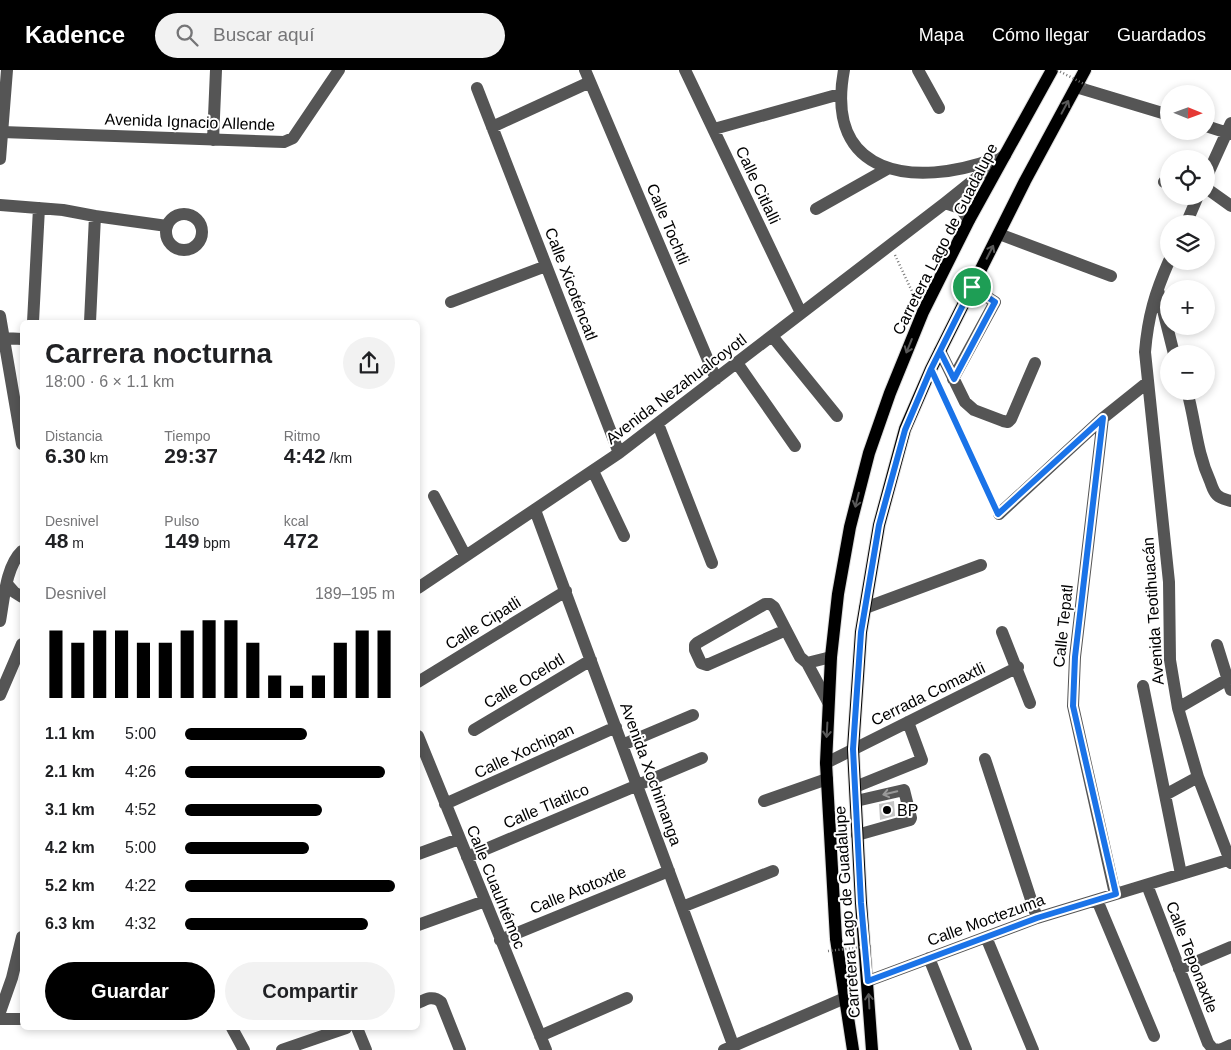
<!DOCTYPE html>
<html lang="es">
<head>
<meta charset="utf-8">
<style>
	:root { --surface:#fff; --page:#f2f2f2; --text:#202124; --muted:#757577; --accent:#000 }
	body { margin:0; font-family:Helvetica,sans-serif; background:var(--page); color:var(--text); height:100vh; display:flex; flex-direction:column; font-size:19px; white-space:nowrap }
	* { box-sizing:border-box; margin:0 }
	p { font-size:16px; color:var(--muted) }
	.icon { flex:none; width:28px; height:28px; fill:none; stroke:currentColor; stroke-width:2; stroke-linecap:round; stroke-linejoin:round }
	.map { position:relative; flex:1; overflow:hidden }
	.side { position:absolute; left:20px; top:250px; width:400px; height:710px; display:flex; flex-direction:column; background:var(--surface); border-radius:8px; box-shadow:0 2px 8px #0003 }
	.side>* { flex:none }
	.needle { width:32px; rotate:91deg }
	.controls { position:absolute; left:1160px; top:15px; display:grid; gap:10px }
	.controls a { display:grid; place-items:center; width:55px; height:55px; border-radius:50%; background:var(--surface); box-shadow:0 2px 8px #0003; font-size:25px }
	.pin { position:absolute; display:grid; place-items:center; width:42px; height:42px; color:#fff; margin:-21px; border:2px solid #fff; border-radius:50%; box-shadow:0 1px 5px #0007 }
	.round { display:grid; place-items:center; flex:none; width:52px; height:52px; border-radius:26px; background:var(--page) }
	.head { display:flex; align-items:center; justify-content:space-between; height:85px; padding:0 25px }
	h1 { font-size:28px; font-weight:700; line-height:38px }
	.figures { display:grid; grid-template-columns:repeat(3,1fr); gap:8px; height:85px; padding:5px 25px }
	.figures div { display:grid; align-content:center }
	.figures b { font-size:21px; font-weight:700 }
	.figures small { font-size:14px; font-weight:400 }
	.figures p { font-size:14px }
	.chart { height:140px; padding:10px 25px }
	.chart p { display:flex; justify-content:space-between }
	.chart svg { width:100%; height:90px; margin-top:5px; stroke:var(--accent); stroke-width:6 }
	.cta { display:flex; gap:10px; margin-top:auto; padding:10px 25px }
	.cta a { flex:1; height:58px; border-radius:30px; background:var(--accent); color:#fff; font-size:20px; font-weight:700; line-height:58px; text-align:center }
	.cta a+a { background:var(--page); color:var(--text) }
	ul { padding:0 25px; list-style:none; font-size:16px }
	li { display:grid; grid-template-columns:80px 60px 1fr; align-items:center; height:38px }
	li i { height:12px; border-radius:6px; background:var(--accent) }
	header { display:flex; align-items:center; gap:30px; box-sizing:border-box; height:70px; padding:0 25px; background:var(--accent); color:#fff }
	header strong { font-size:24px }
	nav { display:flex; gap:28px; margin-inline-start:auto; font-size:18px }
	.search { width:350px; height:45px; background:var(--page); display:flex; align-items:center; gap:12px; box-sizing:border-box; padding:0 18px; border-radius:28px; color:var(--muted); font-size:19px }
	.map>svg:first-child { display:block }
</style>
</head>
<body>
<header>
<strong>Kadence</strong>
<div class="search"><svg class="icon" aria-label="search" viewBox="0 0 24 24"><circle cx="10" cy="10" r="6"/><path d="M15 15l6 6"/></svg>Buscar aquí</div>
<nav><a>Mapa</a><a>Cómo llegar</a><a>Guardados</a></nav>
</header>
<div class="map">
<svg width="1231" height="980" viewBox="0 0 1231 980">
	<rect width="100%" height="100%" fill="#fff"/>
	<!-- building -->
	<path fill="#c4c4c4" d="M 894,731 L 895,746 L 880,750 L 879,734 Z"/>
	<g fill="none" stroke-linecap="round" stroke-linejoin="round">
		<!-- major casing -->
		<g stroke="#dbdbdb" stroke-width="14">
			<path id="major" d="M 853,980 L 836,869 L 826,693 L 831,587 L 838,524 L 850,457 L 869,383 L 890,323 L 923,242 L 969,150 L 1052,0
				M 872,980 L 861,833 L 853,679 L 861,562 L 879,455 L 905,359 L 931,299 L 1025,111 L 1085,0"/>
		</g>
		<!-- path -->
		<path stroke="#777" stroke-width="2.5" stroke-dasharray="1 2.5" stroke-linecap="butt" d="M 895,185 L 916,230
			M 938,314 L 993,433"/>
		<!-- minor -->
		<path stroke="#555" stroke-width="12" d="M 585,0 L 716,309
			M 685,0 L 801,243
			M 844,0 C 824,107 915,118 994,89
			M 918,0 L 939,38
			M 1076,17 L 1169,45
			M 477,18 L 619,383
			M 1206,56 L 1231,64
			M 492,57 L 590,12
			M 714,59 L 840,24
			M 2,62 L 284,72 L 293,68 L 339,0
			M 213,70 L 216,0
			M 0,89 L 7,0
			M 1206,108 L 1231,53
			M 1164,112 L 1169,114
			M 1206,118 L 1231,136
			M 945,133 L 960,138 L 969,150
			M 0,135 L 63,140 L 95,146 L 90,252
			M 816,139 L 887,99
			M166 162a18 18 0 1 1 36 0a18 18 0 1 1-36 0Z
			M 95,146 L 167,156
			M 1186,154 L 1198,126
			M 999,164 L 1111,206
			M 1169,191 C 1155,223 1148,246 1145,282 L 1169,512 L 1170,590 L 1178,638 L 1198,707 L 1231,793
			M 1158,220 L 1174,284
			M 451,232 L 546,196
			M 0,246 L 22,374
			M 33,252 L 39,138
			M 772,266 L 837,346
			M 4,268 L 22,269
			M 940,281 L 965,332 L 974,340 L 1003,351 L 1008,352 L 1011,349 L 1035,293
			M 737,293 L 795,376
			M 953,309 L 995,232 L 971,217
			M 1187,321 C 1196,353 1196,380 1210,411 C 1212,416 1213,421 1217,425 C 1221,429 1225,429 1231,431
			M 1103,348 L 1075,587 L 1073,636 L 1115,824
			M 658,354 L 712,493
			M 593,401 L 624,466
			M 434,426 L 465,485
			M 535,440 L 735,980
			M 999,444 L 1103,348 L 1148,312
			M 7,514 L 14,522 L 22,527
			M 418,518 L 619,383 L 945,133 L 1005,85
			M 865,538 L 981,495
			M 0,551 C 4,529 6,496 22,481
			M 786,560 L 707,595 L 701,593 L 695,580 L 695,575 L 697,573 L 765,534 L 770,534 L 774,537 L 800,587 L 807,593 L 828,632
			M 1002,562 L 1030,633
			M 1217,575 L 1231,620
			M 807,593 L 831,587
			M 418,612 L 566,521
			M 1143,616 L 1181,804
			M 0,625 L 22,574
			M 1178,638 L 1228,609
			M 474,660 L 591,590
			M 418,666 L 546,980
			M 622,675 L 693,645
			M 985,689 L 1037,848
			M 826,693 L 1018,597
			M 855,717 L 922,690 L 908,652
			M 1165,725 L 1198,707
			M 764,731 L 827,709
			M 856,731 L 904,720 L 911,748 L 910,750 L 857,765
			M 445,734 L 616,657
			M 418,784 L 459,769
			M 467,787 L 702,688
			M 1147,815 L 1208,973 L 1213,979 L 1220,980 L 1231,975
			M 1097,830 L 1154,966
			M 682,837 L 773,801
			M 418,855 L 485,831
			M 986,867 L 1033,980
			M 500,870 L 669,801
			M 929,888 L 966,980
			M 1179,899 L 1231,877
			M 868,911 L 1037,848 L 1231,789
			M 418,933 C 426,929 433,925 441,932 L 460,980
			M 0,942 L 12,908 L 22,867
			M 0,949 L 22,949
			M 232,958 L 244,980
			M 357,958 L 366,980
			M 540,966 L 627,928
			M 282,980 L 346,958
			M 724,980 L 845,928"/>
		<!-- major -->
		<use href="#major" stroke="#000" stroke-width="12"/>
		<!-- path-bridge -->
		<path stroke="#777" stroke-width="2.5" stroke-dasharray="1 2.5" stroke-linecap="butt" d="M 1057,0 L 1086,15
			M 828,881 L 872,876"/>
	</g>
	<!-- one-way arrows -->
	<defs><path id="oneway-shaft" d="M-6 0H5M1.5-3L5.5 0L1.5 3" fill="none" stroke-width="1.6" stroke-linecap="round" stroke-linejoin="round" transform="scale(1.25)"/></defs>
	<g stroke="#595959">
		<use href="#oneway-shaft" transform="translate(1065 37) rotate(-62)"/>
		<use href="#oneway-shaft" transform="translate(990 182) rotate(-63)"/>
		<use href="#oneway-shaft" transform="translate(909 276) rotate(112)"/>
		<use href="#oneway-shaft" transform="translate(857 430) rotate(104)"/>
		<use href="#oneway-shaft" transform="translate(827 660) rotate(93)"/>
		<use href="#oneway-shaft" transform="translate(869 931) rotate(-93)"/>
	</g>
	<use stroke="#999" href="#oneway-shaft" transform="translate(890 723) rotate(166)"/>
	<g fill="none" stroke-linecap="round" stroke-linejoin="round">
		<!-- route casing -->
		<g stroke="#fff" stroke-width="10">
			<path id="route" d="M 972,217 L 931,299 L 905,360 L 879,455 L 861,562 L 853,679 L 861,833 L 868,911 L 1037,848 L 1116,824 L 1073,636 L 1075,587 L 1103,348 L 998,444 L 931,299 L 940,281 L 954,309 L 995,232 L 972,217"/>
		</g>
		<!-- route -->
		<use href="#route" stroke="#1a73e8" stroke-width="6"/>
	</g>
	<!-- markers -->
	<circle fill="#000" stroke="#fff" stroke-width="2" cx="887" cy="740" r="5"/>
	<g text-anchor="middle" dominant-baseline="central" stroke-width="4" stroke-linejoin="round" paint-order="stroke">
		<!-- street labels -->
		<g font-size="16" fill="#000" stroke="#fff">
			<text transform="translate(190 52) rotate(2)">Avenida Ignacio Allende</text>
			<text transform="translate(758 115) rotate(65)">Calle Citlalli</text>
			<text transform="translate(668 154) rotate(67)">Calle Tochtli</text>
			<text transform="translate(945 169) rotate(-63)">Carretera Lago de Guadalupe</text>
			<text transform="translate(571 214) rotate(69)">Calle Xicoténcatl</text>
			<text transform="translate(676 319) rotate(-37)">Avenida Nezahualcoyotl</text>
			<text transform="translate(1153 541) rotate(-94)">Avenida Teotihuacán</text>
			<text transform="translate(483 553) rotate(-32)">Calle Cipatli</text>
			<text transform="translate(1063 556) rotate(-84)">Calle Tepatl</text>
			<text transform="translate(524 611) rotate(-31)">Calle Ocelotl</text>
			<text transform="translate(928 624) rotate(-26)">Cerrada Comaxtli</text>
			<text transform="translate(524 681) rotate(-25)">Calle Xochipan</text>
			<text transform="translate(651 704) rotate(70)">Avenida Xochimanga</text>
			<text transform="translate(546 736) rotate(-23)">Calle Tlatilco</text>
			<text transform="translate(496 817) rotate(68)">Calle Cuauhtémoc</text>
			<text transform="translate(578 820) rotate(-22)">Calle Atotoxtle</text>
			<text transform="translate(847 842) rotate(-94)">Carretera Lago de Guadalupe</text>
			<text transform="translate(986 850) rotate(-20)">Calle Moctezuma</text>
			<text transform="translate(1192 887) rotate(69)">Calle Teponaxtle</text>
		</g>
		<!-- poi labels -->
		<g font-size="16" fill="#000" stroke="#fff" text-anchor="start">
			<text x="897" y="740">BP</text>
		</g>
	</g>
</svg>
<div class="controls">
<a><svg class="needle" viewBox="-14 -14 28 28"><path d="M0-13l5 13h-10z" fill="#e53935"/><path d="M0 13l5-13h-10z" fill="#757577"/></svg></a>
<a><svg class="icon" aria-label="locate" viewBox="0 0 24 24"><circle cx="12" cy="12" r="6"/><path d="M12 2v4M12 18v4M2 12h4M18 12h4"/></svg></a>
<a><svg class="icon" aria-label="layers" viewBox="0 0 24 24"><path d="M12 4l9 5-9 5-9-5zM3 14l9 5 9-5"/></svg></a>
<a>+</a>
<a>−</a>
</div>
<div class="pin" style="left:972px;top:217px;background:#1e9e55"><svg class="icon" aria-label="arrive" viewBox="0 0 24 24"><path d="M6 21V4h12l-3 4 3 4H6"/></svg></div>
<section class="side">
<div class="head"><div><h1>Carrera nocturna</h1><p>18:00 · 6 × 1.1 km</p></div><a class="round"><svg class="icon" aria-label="share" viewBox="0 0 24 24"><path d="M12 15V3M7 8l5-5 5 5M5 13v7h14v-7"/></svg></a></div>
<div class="figures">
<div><p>Distancia</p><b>6.30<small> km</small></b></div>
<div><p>Tiempo</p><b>29:37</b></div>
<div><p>Ritmo</p><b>4:42<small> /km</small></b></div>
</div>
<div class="figures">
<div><p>Desnivel</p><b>48<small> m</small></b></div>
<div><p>Pulso</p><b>149<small> bpm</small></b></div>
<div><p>kcal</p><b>472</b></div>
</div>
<div class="chart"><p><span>Desnivel</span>189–195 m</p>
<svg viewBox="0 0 160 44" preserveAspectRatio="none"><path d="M5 44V11M15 44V17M25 44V11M35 44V11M45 44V17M55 44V17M65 44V11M75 44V6M85 44V6M95 44V17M105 44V33M115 44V38M125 44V33M135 44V17M145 44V11M155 44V11"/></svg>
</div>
<ul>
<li><b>1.1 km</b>5:00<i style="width:58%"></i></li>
<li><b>2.1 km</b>4:26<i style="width:95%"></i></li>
<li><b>3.1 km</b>4:52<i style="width:65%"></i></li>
<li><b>4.2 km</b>5:00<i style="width:59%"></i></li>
<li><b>5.2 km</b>4:22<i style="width:100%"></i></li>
<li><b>6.3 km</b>4:32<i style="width:87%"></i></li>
</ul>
<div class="cta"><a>Guardar</a><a>Compartir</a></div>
</section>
</div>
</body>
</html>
